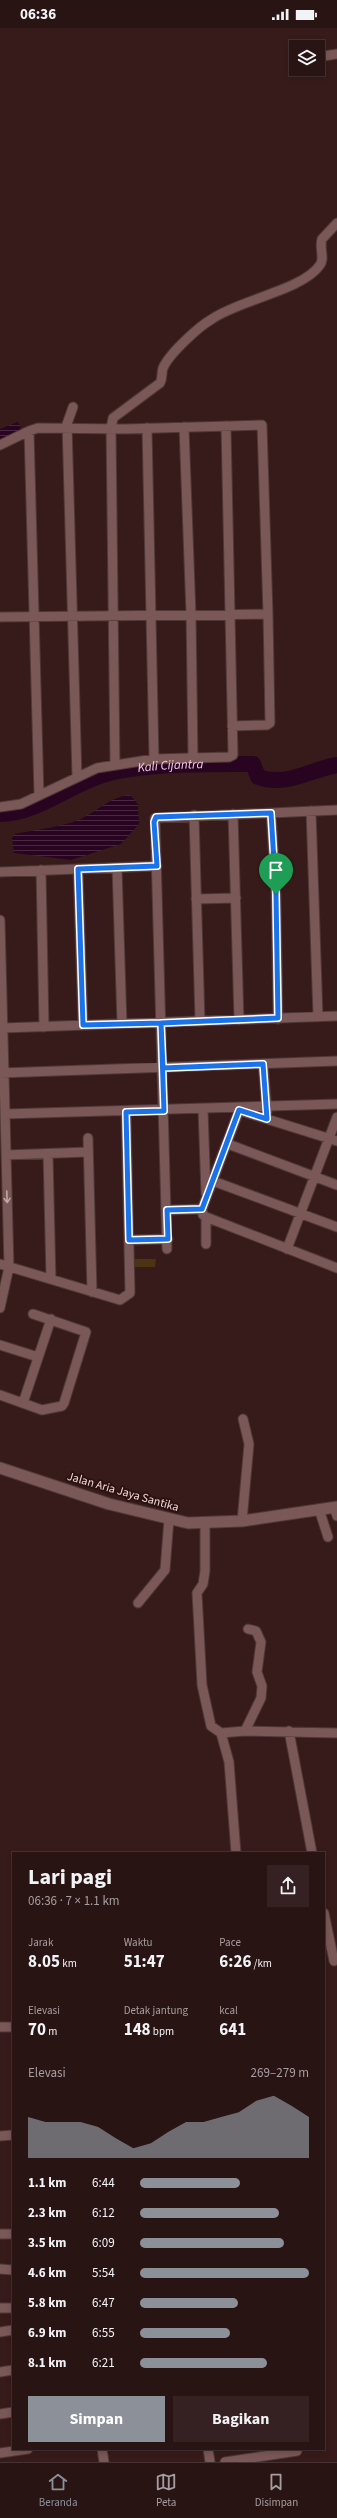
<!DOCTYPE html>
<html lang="id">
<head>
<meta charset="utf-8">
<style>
	:root { --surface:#291414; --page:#352122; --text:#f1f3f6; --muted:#a59ea0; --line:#453334; --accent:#8c9099 }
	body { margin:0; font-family:"Source Sans 3",sans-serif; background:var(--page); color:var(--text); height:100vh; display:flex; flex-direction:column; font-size:15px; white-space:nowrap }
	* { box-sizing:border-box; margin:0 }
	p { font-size:13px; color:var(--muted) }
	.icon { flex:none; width:22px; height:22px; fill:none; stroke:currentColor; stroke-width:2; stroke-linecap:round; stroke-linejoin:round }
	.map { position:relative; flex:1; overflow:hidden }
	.panel { position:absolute; left:12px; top:1824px; width:313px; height:598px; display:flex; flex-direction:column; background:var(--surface); border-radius:0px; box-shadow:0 2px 6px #0003,0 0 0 1px var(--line) }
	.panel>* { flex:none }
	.fabs { position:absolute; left:289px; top:12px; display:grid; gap:8px }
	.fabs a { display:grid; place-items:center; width:36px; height:36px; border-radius:0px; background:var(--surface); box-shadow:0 2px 6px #0003,0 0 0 1px var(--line); font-size:20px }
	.pin { position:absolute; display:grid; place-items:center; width:34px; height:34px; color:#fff; margin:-41px -17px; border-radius:50% 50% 50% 0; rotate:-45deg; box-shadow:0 0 4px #0007 }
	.pin .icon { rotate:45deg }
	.round { display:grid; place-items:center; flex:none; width:42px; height:42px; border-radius:0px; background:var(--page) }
	.summary { display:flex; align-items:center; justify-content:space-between; height:68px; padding:0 16px }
	h1 { font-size:22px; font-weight:700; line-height:30px }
	.stats { display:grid; grid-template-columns:repeat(3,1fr); gap:6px; height:68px; padding:4px 16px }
	.stats div { display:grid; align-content:center }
	.stats b { font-size:17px; font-weight:700 }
	.stats small { font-size:11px; font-weight:400 }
	.stats p { font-size:11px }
	.chart { height:112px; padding:8px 16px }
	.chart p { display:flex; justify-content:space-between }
	.chart svg { width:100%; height:72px; margin-top:4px; fill:var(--accent); opacity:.7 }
	.button { display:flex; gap:8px; margin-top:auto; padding:8px 16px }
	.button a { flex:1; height:46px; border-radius:0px; background:var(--accent); color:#fff; font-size:16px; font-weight:700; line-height:46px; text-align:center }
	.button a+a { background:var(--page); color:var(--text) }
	ul { padding:0 16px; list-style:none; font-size:13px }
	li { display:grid; grid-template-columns:64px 48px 1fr; align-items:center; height:30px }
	li i { height:10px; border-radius:5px; background:var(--accent) }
	.status { display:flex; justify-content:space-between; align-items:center; height:28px; padding:0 20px; background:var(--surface); direction:ltr }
	.status svg { height:11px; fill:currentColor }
	.menu { display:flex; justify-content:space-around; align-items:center; height:56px; border-top:1px solid var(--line); background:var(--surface); font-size:11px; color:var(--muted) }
	.menu a { display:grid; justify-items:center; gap:2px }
	.menu .current { color:var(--accent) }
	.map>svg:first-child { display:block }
</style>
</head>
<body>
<div class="status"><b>06:36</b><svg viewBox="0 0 49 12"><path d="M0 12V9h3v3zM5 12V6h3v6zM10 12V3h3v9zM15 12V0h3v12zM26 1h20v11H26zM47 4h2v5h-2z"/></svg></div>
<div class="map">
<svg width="337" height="2434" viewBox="0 0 337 2434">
	<defs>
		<pattern id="water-rules" width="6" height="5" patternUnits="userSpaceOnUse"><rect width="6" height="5" fill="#280420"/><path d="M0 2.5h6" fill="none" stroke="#482840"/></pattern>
	</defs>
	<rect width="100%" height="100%" fill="#371b1a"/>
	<!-- pitch -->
	<path fill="#4e3214" d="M 135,1231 L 156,1231 L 155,1239 L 135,1239 Z"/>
	<!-- water -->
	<path fill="url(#water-rules)" d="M 18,394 L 22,403 L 0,412 L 0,401 Z
		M 130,767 L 138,776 L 139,796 L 121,816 L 71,832 L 14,825 L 12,810 L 15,806 C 34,802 54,800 73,794 C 95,787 107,769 130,767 Z"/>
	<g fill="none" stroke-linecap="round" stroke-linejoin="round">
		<!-- river -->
		<path stroke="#280420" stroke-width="16" id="s1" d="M 0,786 C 40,785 72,754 110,745 C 149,735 212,736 253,736 L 258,749 C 287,759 309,742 337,737"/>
		<!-- minor casing -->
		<g stroke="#4f3838" stroke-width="11">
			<path id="minor" d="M 324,28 L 337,26
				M 73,379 L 67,396 L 77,749
				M 184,399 L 191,586 L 193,730
				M 147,400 L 154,731
				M 0,417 L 29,403
				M 0,589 L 268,586 L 270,695 L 267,697 L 232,698
				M 115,737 L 111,400 L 113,390 L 160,355 C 163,350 161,346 163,340 C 169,326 198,299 212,291 C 239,272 303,262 320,237 C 325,231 319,219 322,211 L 337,195
				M 39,767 L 29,403 L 38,400 L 124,401 L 262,397 L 268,586
				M 0,779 L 21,776 L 97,740 L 154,731 L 229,729 L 233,727 L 226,398
				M 311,783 L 318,989
				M 271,785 L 276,867 L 278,991
				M 233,786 L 239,992
				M 194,787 L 200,993
				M 117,840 L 122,996
				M 78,841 L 83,997
				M 41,842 L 44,999
				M 0,844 L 157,838
				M 196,871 L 236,870
				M 0,892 L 9,1239 L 0,1280
				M 3,1000 L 337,988
				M 263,1036 L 267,1084
				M 0,1045 L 337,1033
				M 203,1082 L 206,1166
				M 241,1083 L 337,1113
				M 5,1086 L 337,1076
				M 88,1110 L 92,1264
				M 228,1116 L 337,1157
				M 48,1126 L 51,1251
				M 6,1127 L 88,1124
				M 213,1153 L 337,1199
				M 202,1181 L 203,1187 L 206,1189 L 337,1240
				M 167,1182 L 202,1181 L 240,1080
				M 129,1212 L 168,1211
				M 206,1216 L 206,1189
				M 167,1221 L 155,790 L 337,782
				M 287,1221 L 337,1089
				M 0,1236 L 120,1272 L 130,1265 L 126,1084
				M 0,1317 L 38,1329
				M 0,1367 L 42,1382 L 62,1378 L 64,1375 L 86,1304 L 33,1286
				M 23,1375 L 51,1291
				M 334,1479 L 337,1488
				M 319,1481 L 328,1509
				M 242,1493 L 249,1416 L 243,1391
				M 205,1495 L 205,1543 L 203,1556 L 197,1565 L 202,1657 L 211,1698 L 221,1705 L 245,1703 L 261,1670 L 262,1658 L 257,1644 L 261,1614 L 256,1603 L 248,1601
				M 138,1575 L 165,1542 L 169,1491
				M 245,1703 L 337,1705
				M 289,1703 L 312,1825
				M 221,1705 L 229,1734 L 236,1825
				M 324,1885 L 334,1933
				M 0,1999 L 13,1999
				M 0,2108 L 13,2107
				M 0,2206 L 13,2206
				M 0,2241 L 13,2242
				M 0,2280 L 13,2280
				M 0,2304 L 13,2302
				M 0,2344 L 13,2342
				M 0,2386 L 13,2384
				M 102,2421 L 104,2434
				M 208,2421 L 210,2434
				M 0,2425 L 28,2421
				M 225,2434 L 297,2423"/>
		</g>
		<!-- tertiary casing -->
		<g stroke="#4f3838" stroke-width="13">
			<path id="tertiary" d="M 0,1440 L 109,1476 L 188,1495 L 242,1493 L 337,1479"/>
		</g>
		<!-- minor -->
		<use href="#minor" stroke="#7a5857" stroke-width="9"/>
		<!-- tertiary -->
		<use href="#tertiary" stroke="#7a5857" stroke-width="11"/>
	</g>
	<!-- one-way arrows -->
	<defs><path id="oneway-shaft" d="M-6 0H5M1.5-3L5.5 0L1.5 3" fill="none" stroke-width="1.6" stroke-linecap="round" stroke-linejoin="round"/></defs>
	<use stroke="#bfa5a4" href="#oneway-shaft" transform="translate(7 1169) rotate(88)"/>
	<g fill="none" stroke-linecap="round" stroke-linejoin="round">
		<!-- route casing -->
		<g stroke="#fff" stroke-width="8">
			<path id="route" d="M 276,866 L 271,785 L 156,789 L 154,794 L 157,838 L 78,841 L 83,997 L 161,995 L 164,1083 L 126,1084 L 129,1212 L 168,1211 L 167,1182 L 202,1181 L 239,1082 L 267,1091 L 263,1036 L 163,1040 L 161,995 L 278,990 L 276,866"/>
		</g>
		<!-- route -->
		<use href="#route" stroke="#1a73e8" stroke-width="5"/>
	</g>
	<g text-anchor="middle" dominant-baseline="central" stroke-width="4" stroke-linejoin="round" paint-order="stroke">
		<!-- street labels -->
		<g font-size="12" fill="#edd9d8" stroke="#2d1111">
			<text transform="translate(123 1464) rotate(16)">Jalan Aria Jaya Santika</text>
		</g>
		<!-- water labels -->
		<g font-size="13" font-style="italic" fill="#f7cce9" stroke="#2d1111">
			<text stroke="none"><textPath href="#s1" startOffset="179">Kali Cijantra</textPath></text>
		</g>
	</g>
</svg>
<div class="fabs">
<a><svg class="icon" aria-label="layers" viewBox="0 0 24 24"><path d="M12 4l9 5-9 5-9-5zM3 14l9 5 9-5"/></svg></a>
</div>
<div class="pin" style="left:276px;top:866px;background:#1e9e55"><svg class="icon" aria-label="arrive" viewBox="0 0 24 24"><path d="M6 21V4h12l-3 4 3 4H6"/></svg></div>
<section class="panel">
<div class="summary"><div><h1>Lari pagi</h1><p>06:36 · 7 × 1.1 km</p></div><a class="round"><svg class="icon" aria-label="share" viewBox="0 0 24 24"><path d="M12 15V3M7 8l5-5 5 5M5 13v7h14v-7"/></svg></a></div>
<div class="stats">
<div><p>Jarak</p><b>8.05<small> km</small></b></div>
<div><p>Waktu</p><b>51:47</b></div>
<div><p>Pace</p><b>6:26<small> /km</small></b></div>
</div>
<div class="stats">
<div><p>Elevasi</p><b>70<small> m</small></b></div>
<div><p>Detak jantung</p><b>148<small> bpm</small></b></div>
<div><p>kcal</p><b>641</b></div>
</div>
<div class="chart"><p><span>Elevasi</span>269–279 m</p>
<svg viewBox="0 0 160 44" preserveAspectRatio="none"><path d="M0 44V19L10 22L20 22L30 22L40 25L50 32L60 38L70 35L80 28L90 22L100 22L110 19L120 16L130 9L140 6L150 12L160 19V44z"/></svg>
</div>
<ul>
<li><b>1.1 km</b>6:44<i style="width:59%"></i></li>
<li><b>2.3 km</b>6:12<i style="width:82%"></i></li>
<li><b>3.5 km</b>6:09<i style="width:85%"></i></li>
<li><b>4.6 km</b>5:54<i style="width:100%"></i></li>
<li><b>5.8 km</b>6:47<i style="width:58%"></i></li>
<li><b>6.9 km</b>6:55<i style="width:53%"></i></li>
<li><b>8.1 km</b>6:21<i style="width:75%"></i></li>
</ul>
<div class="button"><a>Simpan</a><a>Bagikan</a></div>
</section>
</div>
<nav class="menu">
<a class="current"><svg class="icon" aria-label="home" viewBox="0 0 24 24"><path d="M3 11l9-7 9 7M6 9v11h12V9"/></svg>Beranda</a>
<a><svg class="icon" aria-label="map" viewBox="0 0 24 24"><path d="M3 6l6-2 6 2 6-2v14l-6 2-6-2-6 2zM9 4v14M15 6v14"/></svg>Peta</a>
<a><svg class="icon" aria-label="saved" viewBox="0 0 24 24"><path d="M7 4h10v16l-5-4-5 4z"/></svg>Disimpan</a>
</nav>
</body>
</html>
